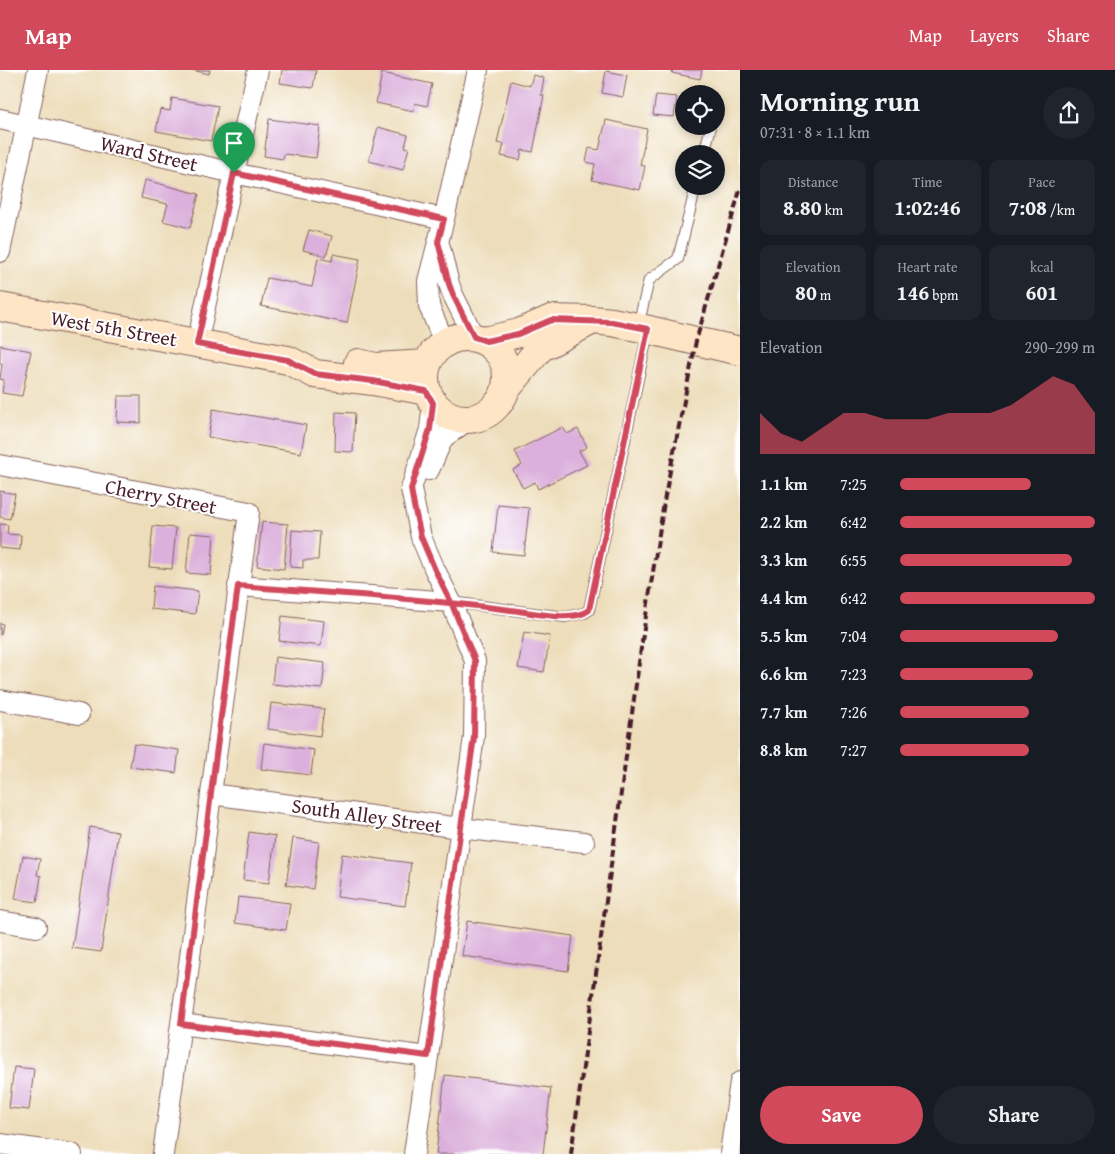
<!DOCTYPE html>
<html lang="en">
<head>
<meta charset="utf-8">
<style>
	:root { --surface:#171b24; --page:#20242c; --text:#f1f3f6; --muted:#9ea1a6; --accent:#d1495b }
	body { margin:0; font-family:"Gentium Book Plus",serif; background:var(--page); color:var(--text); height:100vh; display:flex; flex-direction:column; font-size:19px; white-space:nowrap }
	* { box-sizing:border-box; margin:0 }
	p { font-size:16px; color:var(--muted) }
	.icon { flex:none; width:28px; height:28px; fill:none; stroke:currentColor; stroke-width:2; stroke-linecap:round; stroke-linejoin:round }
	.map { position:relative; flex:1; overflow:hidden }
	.drawer { display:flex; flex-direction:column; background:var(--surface); width:375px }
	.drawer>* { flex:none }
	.controls { position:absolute; left:675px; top:15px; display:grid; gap:10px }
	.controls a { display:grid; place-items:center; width:50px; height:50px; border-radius:50%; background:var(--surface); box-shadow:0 2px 8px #0003; font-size:25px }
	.pin { position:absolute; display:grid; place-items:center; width:42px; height:42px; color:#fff; margin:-51px -21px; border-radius:50% 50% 50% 0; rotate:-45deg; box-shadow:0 0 5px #0007 }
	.pin .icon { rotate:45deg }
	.round { display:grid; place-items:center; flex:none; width:52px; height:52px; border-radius:26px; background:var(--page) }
	.head { display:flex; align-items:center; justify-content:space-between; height:85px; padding:0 20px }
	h1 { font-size:28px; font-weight:600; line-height:38px }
	.stats { display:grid; grid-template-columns:repeat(3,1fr); gap:8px; height:85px; padding:5px 20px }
	.stats div { display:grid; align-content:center; border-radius:10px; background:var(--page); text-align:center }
	.stats b { font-size:21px; font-weight:600 }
	.stats small { font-size:14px; font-weight:400 }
	.stats p { font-size:14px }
	.chart { height:140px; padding:10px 20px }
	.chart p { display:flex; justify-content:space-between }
	.chart svg { width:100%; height:90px; margin-top:5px; fill:var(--accent); opacity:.7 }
	.action { display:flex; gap:10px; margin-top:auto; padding:10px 20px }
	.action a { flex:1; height:58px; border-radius:30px; background:var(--accent); color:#fff; font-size:20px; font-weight:600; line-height:58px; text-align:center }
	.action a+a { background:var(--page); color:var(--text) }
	ul { padding:0 20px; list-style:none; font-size:16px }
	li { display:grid; grid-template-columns:80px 60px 1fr; align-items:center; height:38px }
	li i { height:12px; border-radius:6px; background:var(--accent) }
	header { display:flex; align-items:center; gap:30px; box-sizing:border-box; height:70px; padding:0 25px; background:var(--accent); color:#fff }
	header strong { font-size:24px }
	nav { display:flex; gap:28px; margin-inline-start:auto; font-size:18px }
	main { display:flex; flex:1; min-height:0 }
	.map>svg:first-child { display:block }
</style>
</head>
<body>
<header>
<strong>Map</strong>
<nav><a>Map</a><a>Layers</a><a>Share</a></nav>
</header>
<main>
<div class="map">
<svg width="740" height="1084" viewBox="0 0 740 1084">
	<rect width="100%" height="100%" fill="#fff"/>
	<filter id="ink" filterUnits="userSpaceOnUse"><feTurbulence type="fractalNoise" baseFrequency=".02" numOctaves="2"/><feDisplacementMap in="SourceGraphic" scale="10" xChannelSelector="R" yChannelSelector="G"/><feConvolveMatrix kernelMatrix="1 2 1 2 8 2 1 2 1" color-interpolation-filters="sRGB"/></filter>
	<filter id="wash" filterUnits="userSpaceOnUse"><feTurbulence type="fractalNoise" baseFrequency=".0096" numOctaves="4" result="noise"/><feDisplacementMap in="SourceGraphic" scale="20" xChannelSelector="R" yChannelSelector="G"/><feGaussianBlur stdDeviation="1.12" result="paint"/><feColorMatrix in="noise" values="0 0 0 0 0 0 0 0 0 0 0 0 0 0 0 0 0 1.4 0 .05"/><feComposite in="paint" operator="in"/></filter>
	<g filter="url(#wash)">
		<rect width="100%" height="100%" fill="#edddba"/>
		<g id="blocks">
			<!-- building -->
			<path fill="#dbb0dc" d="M 192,0 L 210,0 L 209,4 Z
				M 282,0 L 316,0 L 313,18 L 280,13 Z
				M 673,0 L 702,0 L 700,9 L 672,3 Z
				M 606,1 L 627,5 L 623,27 L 602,23 Z
				M 382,3 L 432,14 L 427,36 L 415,33 L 414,41 L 376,33 Z
				M 533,5 L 544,8 L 541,25 L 544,25 L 533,82 L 522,80 L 520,90 L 501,86 L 504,74 L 497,73 L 511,11 L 530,16 Z
				M 656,25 L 677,27 L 674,47 L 653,45 Z
				M 172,28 L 218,36 L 211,71 L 156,61 L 160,39 L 170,41 Z
				M 269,49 L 320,56 L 316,88 L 284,84 L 283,89 L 264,86 Z
				M 606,50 L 647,59 L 640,95 L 645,96 L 640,120 L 592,110 L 595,94 L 586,92 L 589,78 L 599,80 Z
				M 378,57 L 408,65 L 405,77 L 409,78 L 403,100 L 369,91 Z
				M 145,110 L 199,124 L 190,158 L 163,151 L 168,134 L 141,128 Z
				M 309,160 L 332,166 L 326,186 L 303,180 Z
				M 333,184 L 360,189 L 347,253 L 261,236 L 267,208 L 312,217 L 318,188 L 332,191 Z
				M 0,275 L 31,281 L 22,326 L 2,323 L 4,310 L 0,309 L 2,294 L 0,293 Z
				M 118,326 L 141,326 L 141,353 L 117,352 Z
				M 213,339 L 306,355 L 301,383 L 208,367 Z
				M 336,342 L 355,343 L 353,382 L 335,381 Z
				M 563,357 L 567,364 L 578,359 L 587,377 L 579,381 L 587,395 L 538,419 L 535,412 L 523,418 L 513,400 L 522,395 L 515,381 Z
				M 0,421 L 15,424 L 10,449 L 0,447 Z
				M 498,435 L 529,438 L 524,485 L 493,482 Z
				M 262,452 L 288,454 L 284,499 L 257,496 Z
				M 0,454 L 8,455 L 7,464 L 21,465 L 20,480 L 0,478 Z
				M 153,456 L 176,458 L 172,499 L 149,497 Z
				M 292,460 L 320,462 L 318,490 L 303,490 L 303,498 L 290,497 Z
				M 190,463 L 214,465 L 211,505 L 186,503 Z
				M 153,516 L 198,521 L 195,544 L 151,539 Z
				M 282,546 L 324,551 L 321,576 L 279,571 Z
				M 0,553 L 3,554 L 1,565 L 0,565 Z
				M 524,562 L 550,566 L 544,602 L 518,598 Z
				M 275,587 L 325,593 L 322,619 L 272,614 Z
				M 271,633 L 324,639 L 320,666 L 268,659 Z
				M 264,673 L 314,680 L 311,705 L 261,699 Z
				M 134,674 L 179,680 L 176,703 L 130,697 Z
				M 90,757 L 118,762 L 101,882 L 72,878 Z
				M 249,762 L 275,766 L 269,813 L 243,810 Z
				M 293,768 L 319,772 L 313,819 L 286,815 Z
				M 342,784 L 411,793 L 405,836 L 337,827 Z
				M 23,786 L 40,789 L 37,805 L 41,806 L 37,832 L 15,829 Z
				M 238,827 L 290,833 L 286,860 L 235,853 Z
				M 467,851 L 573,866 L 568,901 L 462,886 Z
				M 14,997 L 34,999 L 29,1040 L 9,1038 Z
				M 445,1005 L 551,1018 L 543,1084 L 436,1084 Z"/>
		</g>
	</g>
	<g filter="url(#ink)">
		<use href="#blocks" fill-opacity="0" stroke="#83625d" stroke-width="1"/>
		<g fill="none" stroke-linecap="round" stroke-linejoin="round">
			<!-- lane casing -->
			<g stroke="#83625d" stroke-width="12">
				<path id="lane" d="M 704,84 L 710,60
					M 638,256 L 649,210 L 678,189 L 696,116
					M 451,532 L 565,547 L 584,543 L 589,540 L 648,262"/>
			</g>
			<!-- street casing -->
			<g stroke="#83625d" stroke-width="22">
				<path id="street" d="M 0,49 L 234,103 L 444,149
					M 439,174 L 449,214 L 453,225 L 474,267
					M 0,182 L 38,0
					M 444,272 L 429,236 L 428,211 L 444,149 L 478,0
					M 197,274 L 234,103 L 258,0
					M 0,395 L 249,442 L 211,724 L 187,910 L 163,1084
					M 429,400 L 443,368 L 468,350
					M 238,516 L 451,532
					M 0,630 L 79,644
					M 211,724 L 460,758 L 584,772
					M 0,851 L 36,857
					M 181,954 L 428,987
					M 0,1074 L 72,1084
					M 414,1084 L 474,667 L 475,591 L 451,532 L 435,500 L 421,467 L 411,419 L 430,359 L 433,333
					M 730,1084 L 740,1012"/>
			</g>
			<!-- secondary casing -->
			<g stroke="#83625d" stroke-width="30">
				<path id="secondary" d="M 0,237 L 288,290 L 315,304 L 373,311 L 427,321
					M425 308a41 41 0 1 1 82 0a41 41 0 1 1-82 0Z
					M 485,271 L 519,263 L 551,249 L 592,250 L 612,252 L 637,257 L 696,271 L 740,281
					M 358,293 L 375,297 L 427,294
					M 507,318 L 540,278 L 591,251"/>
			</g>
			<!-- lane -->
			<use href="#lane" stroke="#fff" stroke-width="10"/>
			<!-- street -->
			<use href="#street" stroke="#fff" stroke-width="20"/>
			<!-- secondary -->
			<use href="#secondary" stroke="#fde5c5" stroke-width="28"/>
			<!-- rail -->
			<path stroke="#4a1f2b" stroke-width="4" stroke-dasharray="8 4" stroke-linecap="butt" d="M 571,1084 L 642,571 L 665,426 L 696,271 L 740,120"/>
		</g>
	</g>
	<g fill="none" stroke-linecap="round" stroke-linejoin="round" filter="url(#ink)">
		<!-- route casing -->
		<g stroke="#fff" stroke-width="10">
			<path id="route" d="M 234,103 L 197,274 L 288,290 L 315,304 L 373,311 L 426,321 L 433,333 L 430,359 L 411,419 L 414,436 L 421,467 L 435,500 L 451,532 L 475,591 L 474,667 L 428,986 L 181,954 L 238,516 C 329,523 420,528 511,540 C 531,542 572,553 589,540 L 648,259 L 612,252 L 551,250 L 518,264 L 486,271 L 474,267 L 453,225 L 449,214 L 438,172 L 444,149 L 234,103"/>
		</g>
		<!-- route -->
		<use href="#route" stroke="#d1495b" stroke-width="6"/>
	</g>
	<g text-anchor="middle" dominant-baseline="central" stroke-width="4" stroke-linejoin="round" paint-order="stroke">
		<!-- street labels -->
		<g font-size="20" fill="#4a1f2b" stroke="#fff">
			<text transform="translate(149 83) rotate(13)">Ward Street</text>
			<text transform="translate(114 258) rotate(10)">West 5th Street</text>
			<text transform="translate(161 426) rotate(11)">Cherry Street</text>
			<text transform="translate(367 745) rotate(8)">South Alley Street</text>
		</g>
	</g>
</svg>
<div class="controls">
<a><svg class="icon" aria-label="locate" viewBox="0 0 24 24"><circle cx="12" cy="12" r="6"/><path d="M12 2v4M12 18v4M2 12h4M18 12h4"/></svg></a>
<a><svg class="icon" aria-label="layers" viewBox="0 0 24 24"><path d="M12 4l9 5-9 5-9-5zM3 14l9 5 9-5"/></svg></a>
</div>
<div class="pin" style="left:234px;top:103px;background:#1e9e55"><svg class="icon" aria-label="arrive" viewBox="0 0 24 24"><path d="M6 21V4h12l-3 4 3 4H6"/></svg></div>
</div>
<section class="drawer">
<div class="head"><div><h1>Morning run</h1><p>07:31 · 8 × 1.1 km</p></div><a class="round"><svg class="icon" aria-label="share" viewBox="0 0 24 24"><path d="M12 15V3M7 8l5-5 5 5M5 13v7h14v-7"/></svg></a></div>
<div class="stats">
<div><p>Distance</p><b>8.80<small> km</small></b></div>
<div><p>Time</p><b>1:02:46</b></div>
<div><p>Pace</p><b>7:08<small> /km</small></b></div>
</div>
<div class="stats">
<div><p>Elevation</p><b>80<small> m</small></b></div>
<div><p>Heart rate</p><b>146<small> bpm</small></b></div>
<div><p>kcal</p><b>601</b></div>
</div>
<div class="chart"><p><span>Elevation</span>290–299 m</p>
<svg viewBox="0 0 160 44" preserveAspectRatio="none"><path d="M0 44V24L10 34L20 38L30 31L40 24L50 24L60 27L70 27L80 27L90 24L100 24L110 24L120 20L130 13L140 6L150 10L160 24V44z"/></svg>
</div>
<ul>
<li><b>1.1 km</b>7:25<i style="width:67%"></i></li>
<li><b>2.2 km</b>6:42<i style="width:100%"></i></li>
<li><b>3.3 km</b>6:55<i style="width:88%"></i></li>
<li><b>4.4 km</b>6:42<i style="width:100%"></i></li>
<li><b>5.5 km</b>7:04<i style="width:81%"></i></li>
<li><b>6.6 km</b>7:23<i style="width:68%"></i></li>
<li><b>7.7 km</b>7:26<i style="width:66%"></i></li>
<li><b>8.8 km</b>7:27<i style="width:66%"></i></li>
</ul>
<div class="action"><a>Save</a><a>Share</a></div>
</section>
</main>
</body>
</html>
